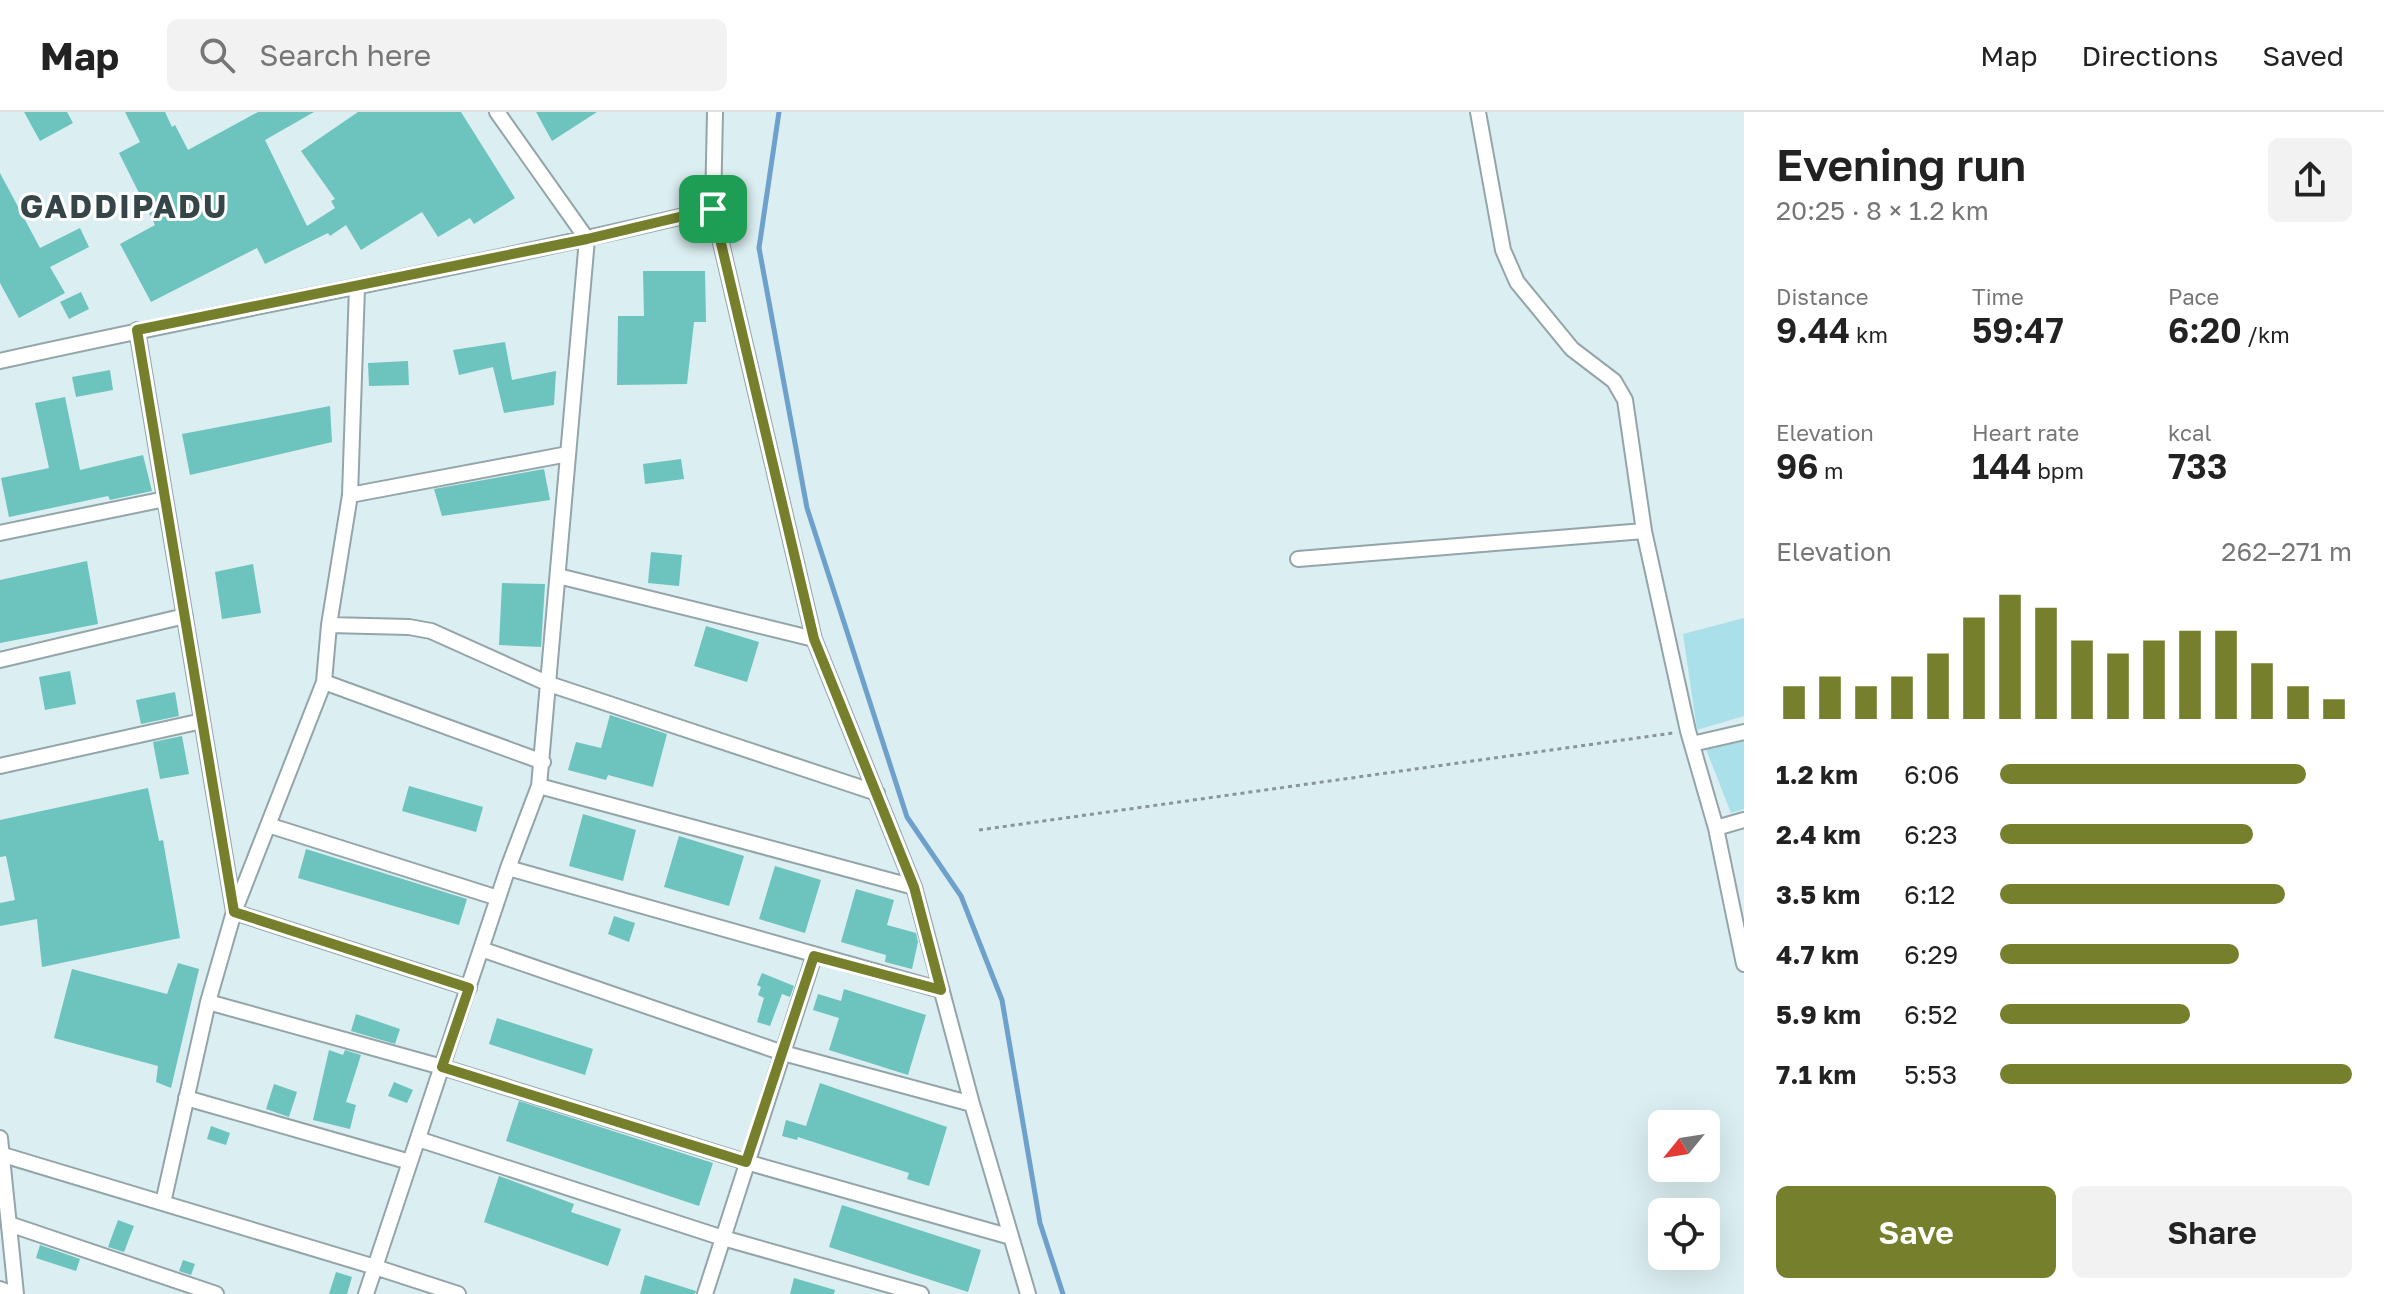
<!DOCTYPE html>
<html lang="en">
<head>
<meta charset="utf-8">
<style>
	:root { --surface:#fff; --page:#f2f2f2; --text:#222; --muted:#767676; --line:#e0e0e0; --accent:#767f2b }
	body { margin:0; font-family:"Golos Text",sans-serif; background:var(--page); color:var(--text); height:100vh; display:flex; flex-direction:column; font-size:30px; white-space:nowrap }
	* { box-sizing:border-box; margin:0 }
	p { font-size:26px; color:var(--muted) }
	.icon { flex:none; width:44px; height:44px; fill:none; stroke:currentColor; stroke-width:2; stroke-linecap:round; stroke-linejoin:round }
	.map { position:relative; flex:1; overflow:hidden }
	.side { display:flex; flex-direction:column; background:var(--surface); width:640px }
	.side>* { flex:none }
	.needle { width:52px; rotate:240deg }
	.buttons { position:absolute; left:1648px; top:998px; display:grid; gap:16px }
	.buttons a { display:grid; place-items:center; width:72px; height:72px; border-radius:12px; background:var(--surface); box-shadow:0 8px 32px #0002; font-size:40px }
	.pin { position:absolute; display:grid; place-items:center; width:68px; height:68px; color:#fff; margin:-34px; border-radius:16px; box-shadow:0 4px 12px #0006 }
	.round { display:grid; place-items:center; flex:none; width:84px; height:84px; border-radius:12px; background:var(--page) }
	.headline { display:flex; align-items:center; justify-content:space-between; height:136px; padding:0 32px }
	h1 { font-size:44px; font-weight:600; line-height:60px }
	.metrics { display:grid; grid-template-columns:repeat(3,1fr); gap:12px; height:136px; padding:8px 32px }
	.metrics div { display:grid; align-content:center }
	.metrics b { font-size:34px; font-weight:600 }
	.metrics small { font-size:22px; font-weight:400 }
	.metrics p { font-size:22px }
	.chart { height:224px; padding:16px 32px }
	.chart p { display:flex; justify-content:space-between }
	.chart svg { width:100%; height:144px; margin-top:8px; stroke:var(--accent); stroke-width:6 }
	.button { display:flex; gap:16px; margin-top:auto; padding:16px 32px }
	.button a { flex:1; height:92px; border-radius:12px; background:var(--accent); color:#fff; font-size:32px; font-weight:600; line-height:92px; text-align:center }
	.button a+a { background:var(--page); color:var(--text) }
	ul { padding:0 32px; list-style:none; font-size:26px }
	li { display:grid; grid-template-columns:128px 96px 1fr; align-items:center; height:60px }
	li i { height:20px; border-radius:10px; background:var(--accent) }
	header { display:flex; align-items:center; gap:48px; box-sizing:border-box; height:112px; padding:0 40px; background:var(--surface); border-bottom:2px solid var(--line) }
	header strong { font-size:38px }
	nav { display:flex; gap:44px; margin-inline-start:auto; font-size:28px }
	.search { width:560px; height:72px; background:var(--page); display:flex; align-items:center; gap:20px; box-sizing:border-box; padding:0 28px; border-radius:12px; color:var(--muted); font-size:30px }
	main { display:flex; flex:1; min-height:0 }
	.map>svg:first-child { display:block }
</style>
</head>
<body>
<header>
<strong>Map</strong>
<div class="search"><svg class="icon" aria-label="search" viewBox="0 0 24 24"><circle cx="10" cy="10" r="6"/><path d="M15 15l6 6"/></svg>Search here</div>
<nav><a>Map</a><a>Directions</a><a>Saved</a></nav>
</header>
<main>
<div class="map">
<svg width="1744" height="1182" viewBox="0 0 1744 1182">
	<rect width="100%" height="100%" fill="#dbeef1"/>
	<!-- green -->
	<path fill="#aae0e9" d="M 1744,506 L 1744,604 L 1697,618 L 1683,522 Z
		M 1744,626 L 1744,697 L 1731,701 L 1706,637 Z"/>
	<g fill="none" stroke-linecap="round" stroke-linejoin="round">
		<!-- stream -->
		<path stroke="#6ea0cc" stroke-width="5" d="M 779,0 L 759,136 L 807,396 L 907,705 L 961,784 L 1002,888 L 1040,1111 L 1063,1182"/>
	</g>
	<!-- building -->
	<path fill="#6dc3bd" d="M 24,0 L 67,0 L 73,11 L 40,29 Z
		M 125,0 L 165,0 L 172,15 L 175,13 L 188,38 L 258,0 L 314,0 L 265,28 L 307,114 L 335,96 L 331,89 L 335,87 L 301,39 L 358,0 L 461,0 L 515,86 L 474,112 L 470,106 L 438,125 L 422,100 L 361,138 L 346,113 L 330,124 L 328,121 L 265,152 L 257,136 L 151,190 L 120,132 L 155,113 L 119,41 L 140,30 Z
		M 536,0 L 597,0 L 552,29 Z
		M 0,61 L 40,136 L 80,116 L 89,135 L 50,155 L 65,181 L 19,206 L 0,171 Z
		M 643,159 L 705,159 L 706,210 L 694,210 L 687,272 L 617,273 L 618,204 L 644,204 Z
		M 81,180 L 89,197 L 69,207 L 60,190 Z
		M 505,230 L 512,268 L 556,259 L 554,293 L 504,301 L 493,255 L 459,263 L 453,238 Z
		M 408,249 L 409,273 L 369,274 L 368,251 Z
		M 110,258 L 113,278 L 76,285 L 72,265 Z
		M 65,285 L 80,358 L 143,343 L 152,379 L 110,388 L 108,384 L 9,405 L 1,366 L 49,356 L 35,291 Z
		M 330,294 L 332,330 L 190,363 L 182,322 Z
		M 681,347 L 684,367 L 645,372 L 643,352 Z
		M 544,357 L 550,388 L 442,404 L 434,377 Z
		M 651,440 L 682,443 L 679,474 L 648,471 Z
		M 87,449 L 98,512 L 0,531 L 0,468 Z
		M 253,452 L 261,501 L 222,507 L 215,460 Z
		M 502,471 L 545,472 L 541,535 L 499,533 Z
		M 706,514 L 759,530 L 747,570 L 694,554 Z
		M 70,559 L 76,592 L 45,598 L 39,565 Z
		M 175,580 L 179,604 L 141,612 L 136,588 Z
		M 610,603 L 667,622 L 653,675 L 608,663 L 606,668 L 568,658 L 576,630 L 601,636 Z
		M 182,624 L 189,662 L 160,667 L 153,630 Z
		M 409,674 L 483,695 L 476,720 L 402,699 Z
		M 148,676 L 159,729 L 163,728 L 180,826 L 42,855 L 37,807 L 0,814 L 0,791 L 15,788 L 6,744 L 0,745 L 0,708 Z
		M 583,702 L 636,718 L 623,769 L 569,754 Z
		M 679,724 L 744,744 L 729,794 L 664,775 Z
		M 306,737 L 467,787 L 459,813 L 298,766 Z
		M 775,754 L 821,768 L 805,821 L 759,807 Z
		M 856,777 L 894,788 L 887,813 L 916,821 L 918,830 L 912,857 L 885,850 L 886,843 L 841,830 Z
		M 614,804 L 635,811 L 629,830 L 608,822 Z
		M 178,851 L 199,857 L 171,976 L 156,970 L 158,954 L 54,926 L 72,857 L 167,882 Z
		M 762,861 L 794,874 L 790,885 L 782,882 L 770,914 L 757,910 L 764,886 L 758,883 L 761,875 L 757,873 Z
		M 844,877 L 926,903 L 908,963 L 829,938 L 839,906 L 813,898 L 818,882 L 841,889 Z
		M 356,902 L 400,917 L 395,932 L 351,919 Z
		M 497,906 L 593,937 L 585,963 L 489,932 Z
		M 329,938 L 343,943 L 345,938 L 361,943 L 346,990 L 356,993 L 350,1017 L 313,1008 Z
		M 394,970 L 413,978 L 407,991 L 388,984 Z
		M 820,971 L 947,1015 L 929,1074 L 907,1067 L 909,1061 L 798,1025 L 797,1028 L 782,1024 L 786,1008 L 806,1014 Z
		M 274,972 L 297,980 L 289,1005 L 266,997 Z
		M 519,989 L 713,1051 L 699,1094 L 506,1029 Z
		M 211,1014 L 230,1021 L 226,1033 L 207,1027 Z
		M 499,1064 L 574,1092 L 571,1100 L 621,1117 L 608,1154 L 484,1110 Z
		M 842,1093 L 981,1138 L 968,1180 L 829,1135 Z
		M 118,1108 L 134,1114 L 124,1140 L 108,1135 Z
		M 40,1133 L 80,1147 L 76,1159 L 36,1146 Z
		M 183,1148 L 195,1152 L 191,1163 L 179,1159 Z
		M 336,1160 L 352,1165 L 347,1182 L 329,1182 Z
		M 645,1163 L 696,1179 L 695,1182 L 640,1182 Z
		M 794,1166 L 835,1178 L 834,1182 L 790,1182 Z"/>
	<g fill="none" stroke-linecap="round" stroke-linejoin="round">
		<!-- minor casing -->
		<g stroke="#93a5a8" stroke-width="18">
			<path id="minor" d="M 715,0 L 713,97 L 814,527 L 914,775 L 972,992 L 1028,1182
				M 1478,0 L 1503,138 L 1517,170 L 1572,237 L 1614,269 L 1625,288 L 1644,419 L 1688,619 L 1716,716 L 1744,852
				M 137,218 L 234,800 L 469,876
				M 0,249 C 237,196 477,154 713,97
				M 350,383 L 568,342
				M 0,421 L 165,387
				M 1298,447 L 1644,419
				M 558,464 L 814,527
				M 329,513 L 409,515 L 431,519 L 549,572 L 877,681
				M 0,548 L 185,504
				M 324,570 L 543,650
				M 1692,632 L 1744,620
				M 0,654 L 202,609
				M 539,674 L 914,775
				M 268,713 L 498,786
				M 1716,716 L 1744,708
				M 508,756 L 941,878
				M 481,837 L 783,941 L 972,992
				M 208,890 L 442,955 L 746,1050 L 1011,1125
				M 186,986 L 410,1050
				M 0,1026 L 16,1182
				M 418,1027 L 723,1126 L 921,1182
				M 0,1042 L 375,1155 L 366,1182
				M 163,1091 L 208,890 L 234,800 L 324,570 L 329,513 L 350,383 L 357,175
				M 9,1112 L 216,1182
				M 0,1177 L 12,1182
				M 458,1182 L 375,1155 L 508,756 L 539,674 L 587,127 L 497,0
				M 705,1182 L 814,844"/>
		</g>
		<!-- path -->
		<path stroke="#899699" stroke-width="3" stroke-dasharray="4 4" stroke-linecap="butt" d="M 979,718 L 1673,621"/>
		<!-- minor -->
		<use href="#minor" stroke="#fff" stroke-width="14"/>
	</g>
	<g fill="none" stroke-linecap="round" stroke-linejoin="round">
		<!-- route casing -->
		<g stroke="#fff" stroke-width="16">
			<path id="route" d="M 713,97 L 814,527 L 914,775 L 941,878 L 814,844 L 746,1050 L 442,955 L 469,876 L 234,800 L 137,218 L 587,127 Z"/>
		</g>
		<!-- route -->
		<use href="#route" stroke="#767f2b" stroke-width="10"/>
	</g>
	<g text-anchor="middle" dominant-baseline="central" stroke-width="6" stroke-linejoin="round" paint-order="stroke">
		<!-- district labels -->
		<g font-size="32" font-weight="bold" letter-spacing="2" fill="#364548" stroke="#fff">
			<text x="124" y="94">GADDIPADU</text>
		</g>
	</g>
</svg>
<div class="buttons">
<a><svg class="needle" viewBox="-14 -14 28 28"><path d="M0-13l5 13h-10z" fill="#e53935"/><path d="M0 13l5-13h-10z" fill="#767676"/></svg></a>
<a><svg class="icon" aria-label="locate" viewBox="0 0 24 24"><circle cx="12" cy="12" r="6"/><path d="M12 2v4M12 18v4M2 12h4M18 12h4"/></svg></a>
</div>
<div class="pin" style="left:713px;top:97px;background:#1e9e55"><svg class="icon" aria-label="arrive" viewBox="0 0 24 24"><path d="M6 21V4h12l-3 4 3 4H6"/></svg></div>
</div>
<section class="side">
<div class="headline"><div><h1>Evening run</h1><p>20:25 · 8 × 1.2 km</p></div><a class="round"><svg class="icon" aria-label="share" viewBox="0 0 24 24"><path d="M12 15V3M7 8l5-5 5 5M5 13v7h14v-7"/></svg></a></div>
<div class="metrics">
<div><p>Distance</p><b>9.44<small> km</small></b></div>
<div><p>Time</p><b>59:47</b></div>
<div><p>Pace</p><b>6:20<small> /km</small></b></div>
</div>
<div class="metrics">
<div><p>Elevation</p><b>96<small> m</small></b></div>
<div><p>Heart rate</p><b>144<small> bpm</small></b></div>
<div><p>kcal</p><b>733</b></div>
</div>
<div class="chart"><p><span>Elevation</span>262–271 m</p>
<svg viewBox="0 0 160 44" preserveAspectRatio="none"><path d="M5 44V34M15 44V31M25 44V34M35 44V31M45 44V24M55 44V13M65 44V6M75 44V10M85 44V20M95 44V24M105 44V20M115 44V17M125 44V17M135 44V27M145 44V34M155 44V38"/></svg>
</div>
<ul>
<li><b>1.2 km</b>6:06<i style="width:87%"></i></li>
<li><b>2.4 km</b>6:23<i style="width:72%"></i></li>
<li><b>3.5 km</b>6:12<i style="width:81%"></i></li>
<li><b>4.7 km</b>6:29<i style="width:68%"></i></li>
<li><b>5.9 km</b>6:52<i style="width:54%"></i></li>
<li><b>7.1 km</b>5:53<i style="width:100%"></i></li>
</ul>
<div class="button"><a>Save</a><a>Share</a></div>
</section>
</main>
</body>
</html>
